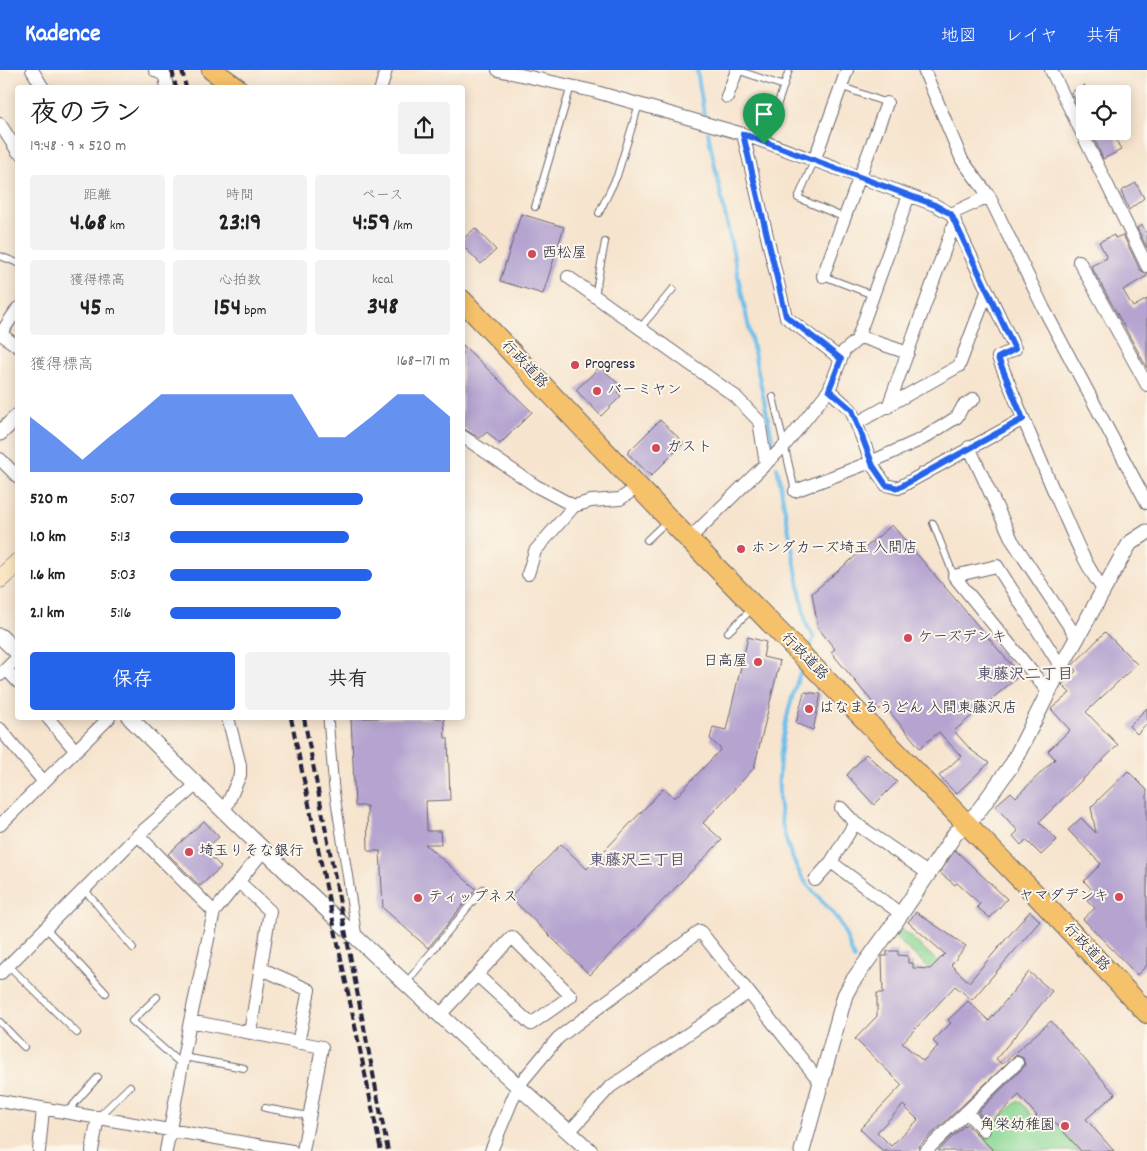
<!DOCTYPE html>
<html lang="ja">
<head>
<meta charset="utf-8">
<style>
	:root { --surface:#fff; --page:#f2f2f2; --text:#202124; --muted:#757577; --accent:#2563eb }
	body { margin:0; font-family:Dekko,"Klee One",sans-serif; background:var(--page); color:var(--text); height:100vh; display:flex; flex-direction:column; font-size:19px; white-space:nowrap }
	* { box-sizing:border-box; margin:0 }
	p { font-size:16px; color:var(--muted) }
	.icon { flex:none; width:28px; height:28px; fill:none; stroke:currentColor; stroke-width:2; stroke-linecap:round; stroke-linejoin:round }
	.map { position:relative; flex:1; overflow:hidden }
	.side { position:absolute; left:15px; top:15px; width:450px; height:635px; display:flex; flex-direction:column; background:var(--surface); border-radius:5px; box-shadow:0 2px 12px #0003 }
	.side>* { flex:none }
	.controls { position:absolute; left:1076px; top:15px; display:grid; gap:10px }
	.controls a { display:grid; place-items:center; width:55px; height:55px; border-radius:5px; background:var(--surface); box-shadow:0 2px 12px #0003; font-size:25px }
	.pin { position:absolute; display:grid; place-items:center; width:42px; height:42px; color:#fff; margin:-51px -21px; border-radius:50% 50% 50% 0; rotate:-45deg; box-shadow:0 0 5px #0007 }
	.pin .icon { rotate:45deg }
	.round { display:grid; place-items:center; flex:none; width:52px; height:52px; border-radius:5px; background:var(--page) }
	.head { display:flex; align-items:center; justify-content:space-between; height:85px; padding:0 15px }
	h1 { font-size:28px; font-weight:800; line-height:38px }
	.figures { display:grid; grid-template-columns:repeat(3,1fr); gap:8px; height:85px; padding:5px 15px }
	.figures div { display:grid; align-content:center; border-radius:5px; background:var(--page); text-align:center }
	.figures b { font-size:25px; font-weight:800 }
	.figures small { font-size:14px; font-weight:400 }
	.figures p { font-size:14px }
	.chart { height:140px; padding:10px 15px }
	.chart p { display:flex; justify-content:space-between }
	.chart svg { width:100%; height:90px; margin-top:5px; fill:var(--accent); opacity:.7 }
	.cta { display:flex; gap:10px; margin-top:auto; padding:10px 15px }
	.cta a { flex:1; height:58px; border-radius:5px; background:var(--accent); color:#fff; font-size:20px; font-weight:800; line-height:58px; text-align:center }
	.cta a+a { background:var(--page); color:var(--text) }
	ul { padding:0 15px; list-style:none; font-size:16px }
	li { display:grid; grid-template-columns:80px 60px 1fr; align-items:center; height:38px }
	li i { height:12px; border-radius:6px; background:var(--accent) }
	header { display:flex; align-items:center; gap:30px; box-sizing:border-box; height:70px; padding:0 25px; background:var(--accent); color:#fff }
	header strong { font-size:24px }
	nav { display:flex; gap:28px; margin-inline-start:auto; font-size:18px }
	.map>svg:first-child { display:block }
</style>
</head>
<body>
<header>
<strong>Kadence</strong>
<nav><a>地図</a><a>レイヤ</a><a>共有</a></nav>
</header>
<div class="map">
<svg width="1147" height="1081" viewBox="0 0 1147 1081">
	<rect width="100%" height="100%" fill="#fbf7ec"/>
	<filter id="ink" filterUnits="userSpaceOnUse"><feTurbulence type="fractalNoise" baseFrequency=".02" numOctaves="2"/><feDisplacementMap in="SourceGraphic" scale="10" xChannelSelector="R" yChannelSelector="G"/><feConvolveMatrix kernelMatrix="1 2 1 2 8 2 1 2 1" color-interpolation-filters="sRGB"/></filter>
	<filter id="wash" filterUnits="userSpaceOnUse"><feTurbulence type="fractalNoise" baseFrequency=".0096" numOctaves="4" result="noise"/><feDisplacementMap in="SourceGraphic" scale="20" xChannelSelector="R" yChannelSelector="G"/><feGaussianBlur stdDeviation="1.12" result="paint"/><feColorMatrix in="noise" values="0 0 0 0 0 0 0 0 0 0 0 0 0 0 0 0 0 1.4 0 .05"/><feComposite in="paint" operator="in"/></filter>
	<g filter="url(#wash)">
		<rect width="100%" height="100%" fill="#f6e4ce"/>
		<!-- green -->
		<path fill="#8cd896" stroke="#577d68" d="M 901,858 L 949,902 L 942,909 L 894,867 Z
			M 1019,1030 L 1042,1057 L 1052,1049 L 1080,1081 L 995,1081 L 981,1064 Z"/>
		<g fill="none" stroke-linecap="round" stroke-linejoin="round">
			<!-- stream -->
			<path stroke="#70c0eb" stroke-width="4" d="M 697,0 L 704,44
				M 708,63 L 773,373
				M 777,397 L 806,554 L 814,567 L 810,577
				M 801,600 C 778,664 765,745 802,807 C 811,822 826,833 836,847 C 845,859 850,876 854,889"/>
		</g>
		<g id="blocks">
			<!-- building -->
			<path fill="#b5a4d0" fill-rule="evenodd" d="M 1085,15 L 1085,50 L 1071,22 Z
				M 1091,61 L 1112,61 L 1121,80 L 1103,89 Z
				M 1136,113 L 1144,128 L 1129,140 L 1121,121 Z
				M 521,144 L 564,157 L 543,224 L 500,211 Z
				M 1142,155 L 1147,164 L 1147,178 L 1137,158 Z
				M 475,158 L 496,180 L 481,194 L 462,175 L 462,170 Z
				M 1114,165 L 1115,168 L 1123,165 L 1140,200 L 1147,204 L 1147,206 L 1123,220 L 1133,237 L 1147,229 L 1147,298 L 1091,196 L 1107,188 L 1099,172 Z
				M 462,274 L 532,342 L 500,374 L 487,362 L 480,368 L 462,358 Z
				M 600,297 L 622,317 L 617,322 L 621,326 L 601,346 L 576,320 Z
				M 660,350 L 684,373 L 651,406 L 627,383 Z
				M 892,455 L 1020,605 L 954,661 L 971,680 L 989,693 L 956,724 L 939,706 L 961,686 L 939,662 L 920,678 L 884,635 L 879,640 L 831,582 L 835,579 L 818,558 L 812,523 Z
				M 1105,562 L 1137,594 L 1086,642 L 1118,675 L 1039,752 L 1057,770 L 1041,785 L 1026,770 L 1021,775 L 1013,766 L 1018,761 L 995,736 L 1011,722 L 1016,727 L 1055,689 L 1048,681 L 1070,660 L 1051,639 L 1070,623 L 1062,615 L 1076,601 L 1072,596 Z
				M 748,567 L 766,572 L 763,587 L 780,591 L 754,698 L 703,753 L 722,770 L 590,905 L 510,827 L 561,774 L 587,799 L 664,718 L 675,728 L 721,679 L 710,669 L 713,657 L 726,660 Z
				M 804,622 L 821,624 L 813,660 L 796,653 Z
				M 1147,638 L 1147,653 L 1137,664 L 1129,656 Z
				M 351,648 L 444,648 L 445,668 L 448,668 L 450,730 L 426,731 L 427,761 L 440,761 L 441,774 L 425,774 L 476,819 L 428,878 L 383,838 L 380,781 L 368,781 L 367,736 L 355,736 Z
				M 866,684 L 897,712 L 874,735 L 847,705 Z
				M 1128,701 L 1147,720 L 1147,895 L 1137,905 L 1083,849 L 1095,838 L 1087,830 L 1095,823 L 1084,811 L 1101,794 L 1068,760 L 1081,748 L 1096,763 L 1091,737 Z
				M 204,751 L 219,767 L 205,780 L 221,797 L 200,816 L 168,784 Z
				M 955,780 L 1007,829 L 990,848 L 977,837 L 980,834 L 957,813 L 955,815 L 940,803 Z
				M 1030,841 L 1040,851 L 972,930 L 955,916 L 902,973 L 923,991 L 938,976 L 933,971 L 951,953 L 948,950 L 968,931 L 989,951 L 1029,902 L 1052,921 L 996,989 L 1002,994 L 1051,951 L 1115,1024 L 1086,1049 L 1114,1081 L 1081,1081 L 1052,1049 L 1043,1056 L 1035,1047 L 1037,1046 L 1019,1025 L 989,1054 L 978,1042 L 1023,998 L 1025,995 L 1023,988 L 1016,985 L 920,1075 L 918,1081 L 883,1081 L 860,1059 L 902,1015 L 855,969 L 877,946 L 877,923 L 883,923 L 882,886 L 887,886 L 887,881 L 898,881 L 898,885 L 908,886 L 908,893 L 913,893 L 913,898 L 930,899 L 945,884 L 908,852 L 916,842 L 966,876 L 951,895 L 969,912 ZM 903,1035 L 918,1050 L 891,1076 L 877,1062 Z
				M 966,1054 L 994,1081 L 938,1081 Z"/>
		</g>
	</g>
	<g filter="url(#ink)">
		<use href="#blocks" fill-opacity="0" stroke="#6c666e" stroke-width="1"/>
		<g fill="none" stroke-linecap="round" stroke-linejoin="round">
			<!-- service casing -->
			<g stroke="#6c666e" stroke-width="8">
				<path id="service" d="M 737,0 L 784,16
					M 843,17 L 887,33
					M 765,72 L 789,0
					M 814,91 L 798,128 L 845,148
					M 535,137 L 571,16
					M 599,143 L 617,106 L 639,34
					M 0,186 L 18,193
					M 823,206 L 873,225
					M 595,226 L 605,172
					M 640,258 L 673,219
					M 773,327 L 795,421
					M 933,453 L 954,506
					M 647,470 L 668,450
					M 728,562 L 752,539
					M 84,819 L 133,878
					M 46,858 L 106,923
					M 9,896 L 77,963
					M 406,913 L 483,819
					M 157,927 L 132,951 L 181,994
					M 0,952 L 24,977
					M 184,987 L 244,998
					M 265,1038 L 309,1046
					M 67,1042 L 98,1007
					M 98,1047 L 130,1016"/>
			</g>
			<!-- pedestrian casing -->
			<g stroke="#6c666e" stroke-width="11">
				<path id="pedestrian" d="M 328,648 L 334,719 L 357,867"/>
			</g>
			<!-- minor casing -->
			<g stroke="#6c666e" stroke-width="14">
				<path id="minor" d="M 32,0 L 43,18
					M 155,0 L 165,6 L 167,18
					M 498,0 L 593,21 L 743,64 L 935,135 L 951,144 L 989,126
					M 924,0 L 962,90 L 989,126 L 1044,239 L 1147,433
					M 1051,0 L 1147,196
					M 381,18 L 386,0
					M 727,27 L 737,0
					M 0,54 L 18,82
					M 743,64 L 786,247 L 841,289
					M 814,91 L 847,0
					M 951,144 L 1015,279 L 998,287 C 1018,336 1038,385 1059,433 C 1072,462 1084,494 1103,519
					M 1079,191 L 1147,315
					M 823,206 L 887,33
					M 568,207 L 735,326 L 759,351 L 766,394
					M 1,264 L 18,277
					M 0,265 L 18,238
					M 858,266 L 908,283
					M 829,320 L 851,340 L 873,396 L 886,415 L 898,418 L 1023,349
					M 888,337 L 955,151
					M 857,353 L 959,296 L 987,222
					M 462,366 L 536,416 L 574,436
					M 969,377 L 1012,470 L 1077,568
					M 0,389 L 18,407
					M 795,421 L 871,392 L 922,369 L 957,347 L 963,336 L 974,329
					M 689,469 L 785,375 L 829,320 L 844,281 L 857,270 L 909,125
					M 528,504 L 535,481 L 574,436 L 591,431 L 620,429 L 638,417
					M 6,599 L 18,612
					M 0,605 L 18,587
					M 1049,623 L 954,506 L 997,496 L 1061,597
					M 48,648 L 75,680
					M 0,659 L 44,712
					M 196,715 L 138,765 L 214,842
					M 841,738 L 855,753 L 929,804
					M 225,740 L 240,705 L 240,695 L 228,648
					M 0,755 L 109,648
					M 831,792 L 901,844
					M 815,810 L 831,792 L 855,753
					M 238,811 L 270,841 L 250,963
					M 262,899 L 309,920 L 298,973
					M 0,904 L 138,765
					M 440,945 L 512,867 L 571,926 L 531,954 L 477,905
					M 190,951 L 322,977 L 303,1081
					M 0,1031 L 292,1081
					M 966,1042 L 984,1060
					M 569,1062 L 610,1017 L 748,923
					M 39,1081 L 43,1039
					M 92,1081 L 98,1047
					M 166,1081 L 190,951 L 214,842 L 264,780
					M 491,1081 L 518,1016 L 558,968 L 700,861 L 820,1012
					M 926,1081 L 1017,993"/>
			</g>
			<!-- tertiary casing -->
			<g stroke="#6c666e" stroke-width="17">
				<path id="tertiary" d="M 0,363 L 18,346
					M 0,566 L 18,583
					M 130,648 C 278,798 433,940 590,1081
					M 802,1081 L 845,925 L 852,912 L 901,844 L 955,764 L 977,743 L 1013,693 L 1061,597 L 1120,490 L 1130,473 L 1147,462"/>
			</g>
			<!-- secondary casing -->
			<g stroke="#6c666e" stroke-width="19">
				<path id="secondary" d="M 0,509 L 18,492"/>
			</g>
			<!-- trunk casing -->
			<g stroke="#6c666e" stroke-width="22">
				<path id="trunk" d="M 212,0 L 237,18
					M 462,230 L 669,449 L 1038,827 L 1147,943"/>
			</g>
			<!-- service -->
			<use href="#service" stroke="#fff" stroke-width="6"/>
			<!-- pedestrian -->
			<use href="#pedestrian" stroke="#fff" stroke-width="9"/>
			<!-- minor -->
			<use href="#minor" stroke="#fff" stroke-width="12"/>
			<!-- tertiary -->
			<use href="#tertiary" stroke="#fff" stroke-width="15"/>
			<!-- secondary -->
			<use href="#secondary" stroke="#fbe6c4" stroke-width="18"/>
			<!-- trunk -->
			<use href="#trunk" stroke="#f5c16b" stroke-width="20"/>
			<!-- rail -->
			<path stroke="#22223b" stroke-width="4" stroke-dasharray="8 4" stroke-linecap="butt" d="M 172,0 L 176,18
				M 182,0 L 186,18
				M 291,648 L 381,1081
				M 304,648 L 388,1081"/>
		</g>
	</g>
	<g fill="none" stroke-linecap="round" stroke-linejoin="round" filter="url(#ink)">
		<!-- route casing -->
		<g stroke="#fff" stroke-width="10">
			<path id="route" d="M 743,64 L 935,135 L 951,144 L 1015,279 L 998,288 L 1023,349 L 898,418 L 886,415 L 873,396 L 852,340 L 829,320 L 841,289 L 786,246 Z"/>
		</g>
		<!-- route -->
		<use href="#route" stroke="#2563eb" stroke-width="6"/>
	</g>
	<!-- markers -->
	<g fill="#d1495b" stroke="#fbf7ec" stroke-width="2">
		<circle cx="532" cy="184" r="5"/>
		<circle cx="575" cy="295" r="5"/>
		<circle cx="597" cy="321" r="5"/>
		<circle cx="656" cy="378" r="5"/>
		<circle cx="741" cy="479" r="5"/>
		<circle cx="908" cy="568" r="5"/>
		<circle cx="758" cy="592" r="5"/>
		<circle cx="809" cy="639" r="5"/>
		<circle cx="189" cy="782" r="5"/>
		<circle cx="1119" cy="827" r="5"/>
		<circle cx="418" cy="828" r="5"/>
		<circle cx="1065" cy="1056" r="5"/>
	</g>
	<g text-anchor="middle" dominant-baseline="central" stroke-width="4" stroke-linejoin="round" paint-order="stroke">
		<!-- poi labels -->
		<g font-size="15" fill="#22223b" stroke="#fbf7ec" text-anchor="start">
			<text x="542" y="184">西松屋</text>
			<text x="585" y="295">Progress</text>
			<text x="607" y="321">バーミヤン</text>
			<text x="666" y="378">ガスト</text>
			<text x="751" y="479">ホンダカーズ埼玉 入間店</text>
			<text x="918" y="568">ケーズデンキ</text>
			<text x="748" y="592" text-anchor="end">日高屋</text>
			<text x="819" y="639">はなまるうどん 入間東藤沢店</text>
			<text x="199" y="782">埼玉りそな銀行</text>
			<text x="1109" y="827" text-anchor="end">ヤマダデンキ</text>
			<text x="428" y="828">ティップネス</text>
			<text x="1055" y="1056" text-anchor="end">角栄幼稚園</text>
		</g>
		<!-- street labels -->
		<g font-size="15" fill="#22223b" stroke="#fbf7ec">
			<text transform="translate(524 295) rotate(47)">行政道路</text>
			<text transform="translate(804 587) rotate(46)">行政道路</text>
			<text transform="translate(1086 878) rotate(47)">行政道路</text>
		</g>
		<!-- neighbourhood labels -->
		<g font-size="16" font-weight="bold" fill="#55506f" stroke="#fbf7ec">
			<text x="1025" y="605">東藤沢二丁目</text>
			<text x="637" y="791">東藤沢三丁目</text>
		</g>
	</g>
</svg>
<div class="controls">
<a><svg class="icon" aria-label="locate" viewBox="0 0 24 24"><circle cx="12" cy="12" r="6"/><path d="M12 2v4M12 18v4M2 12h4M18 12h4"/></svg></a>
</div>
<div class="pin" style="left:764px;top:74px;background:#1e9e55"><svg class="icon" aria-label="arrive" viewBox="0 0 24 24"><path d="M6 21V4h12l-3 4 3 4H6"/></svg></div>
<section class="side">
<div class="head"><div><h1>夜のラン</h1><p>19:48 · 9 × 520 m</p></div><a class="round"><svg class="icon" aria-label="share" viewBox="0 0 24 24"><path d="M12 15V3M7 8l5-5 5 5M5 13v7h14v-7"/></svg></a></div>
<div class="figures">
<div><p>距離</p><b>4.68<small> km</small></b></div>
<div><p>時間</p><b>23:19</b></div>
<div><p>ペース</p><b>4:59<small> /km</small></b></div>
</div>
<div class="figures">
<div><p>獲得標高</p><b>45<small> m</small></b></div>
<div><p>心拍数</p><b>154<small> bpm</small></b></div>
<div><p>kcal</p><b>348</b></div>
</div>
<div class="chart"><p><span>獲得標高</span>168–171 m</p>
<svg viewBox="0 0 160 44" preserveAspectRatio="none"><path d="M0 44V17L10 27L20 38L30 27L40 17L50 6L60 6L70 6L80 6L90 6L100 6L110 27L120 27L130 17L140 6L150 6L160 17V44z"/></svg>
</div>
<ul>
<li><b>520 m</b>5:07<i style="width:69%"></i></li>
<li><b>1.0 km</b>5:13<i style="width:64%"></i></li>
<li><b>1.6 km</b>5:03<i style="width:72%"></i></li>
<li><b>2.1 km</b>5:16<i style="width:61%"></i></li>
</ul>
<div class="cta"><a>保存</a><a>共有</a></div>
</section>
</div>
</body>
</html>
